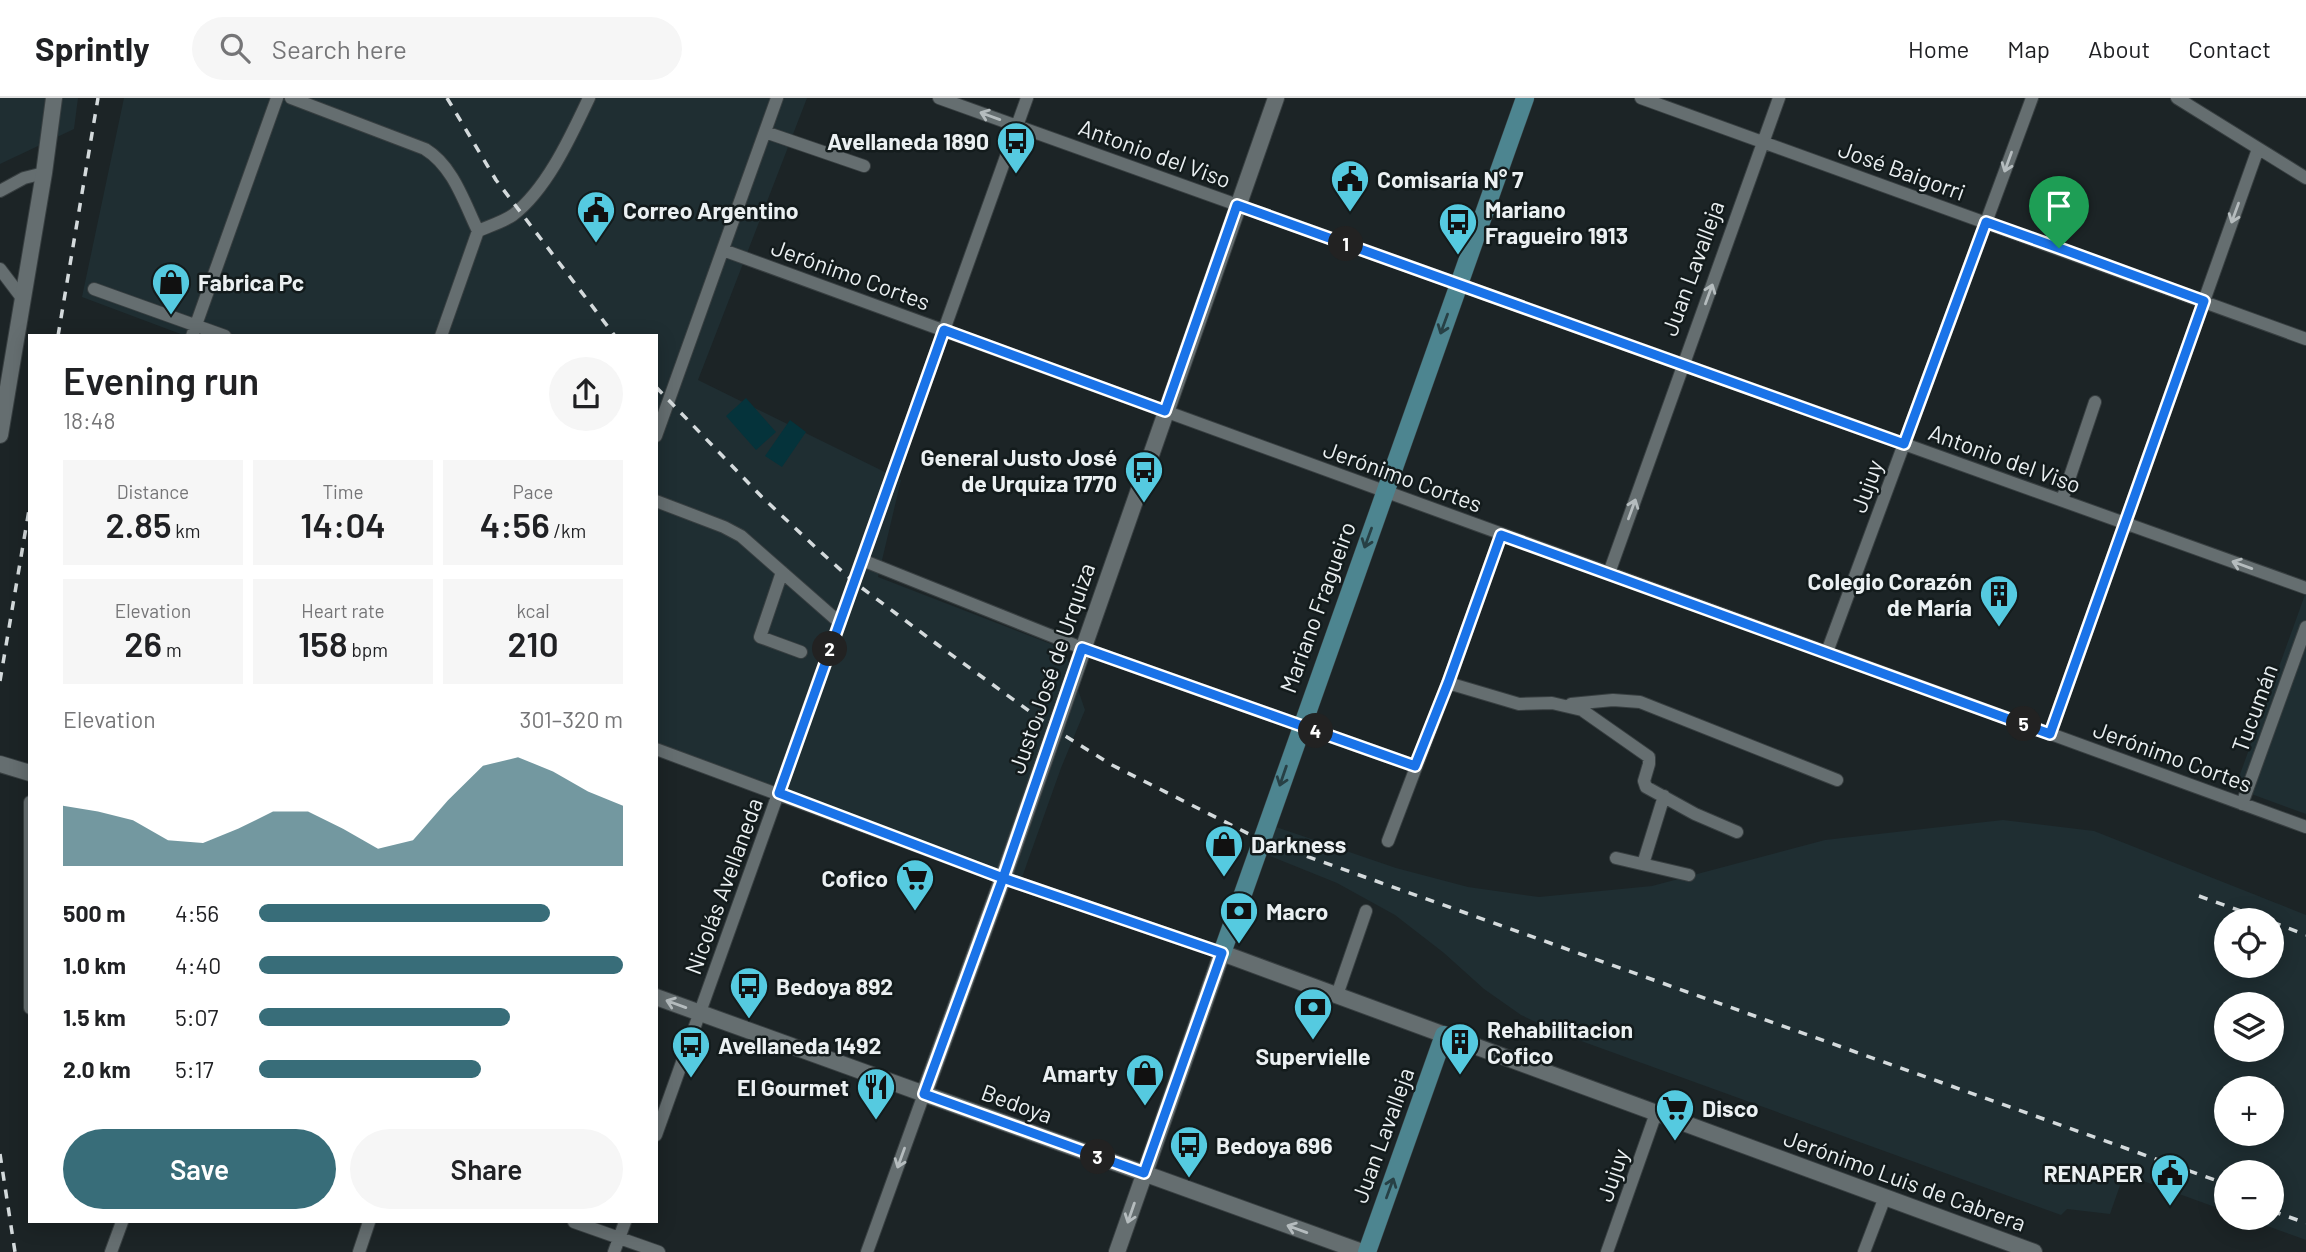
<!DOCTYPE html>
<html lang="en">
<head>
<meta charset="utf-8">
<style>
	:root { --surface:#fff; --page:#f6f6f6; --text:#202124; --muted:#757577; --line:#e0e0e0; --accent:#386d79 }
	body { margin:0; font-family:Barlow,sans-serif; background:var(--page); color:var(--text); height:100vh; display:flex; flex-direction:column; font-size:26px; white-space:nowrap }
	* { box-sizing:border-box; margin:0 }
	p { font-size:23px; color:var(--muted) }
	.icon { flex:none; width:38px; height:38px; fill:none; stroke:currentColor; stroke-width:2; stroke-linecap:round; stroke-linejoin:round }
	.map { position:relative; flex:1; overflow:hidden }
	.sheet { position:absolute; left:28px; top:236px; width:630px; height:889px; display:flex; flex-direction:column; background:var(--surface); border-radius:0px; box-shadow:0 4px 18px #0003 }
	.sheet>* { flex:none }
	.buttons { position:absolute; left:2214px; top:810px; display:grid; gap:14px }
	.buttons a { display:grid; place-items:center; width:70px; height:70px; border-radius:50%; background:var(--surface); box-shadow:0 4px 18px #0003; font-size:35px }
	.pin { position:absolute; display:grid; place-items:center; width:60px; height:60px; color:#fff; margin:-72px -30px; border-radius:50% 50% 50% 0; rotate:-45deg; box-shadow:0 0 7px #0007 }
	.pin .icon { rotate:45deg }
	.km { position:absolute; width:35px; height:35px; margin:-18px; border-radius:50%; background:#222; color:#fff; font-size:19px; line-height:35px; text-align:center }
	.round { display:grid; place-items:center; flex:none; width:74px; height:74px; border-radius:37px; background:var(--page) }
	.summary { display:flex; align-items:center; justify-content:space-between; height:119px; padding:0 35px }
	h1 { font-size:38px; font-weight:600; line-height:52px }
	.figures { display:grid; grid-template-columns:repeat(3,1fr); gap:10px; height:119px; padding:7px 35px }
	.figures div { display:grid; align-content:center; border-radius:0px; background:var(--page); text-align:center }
	.figures b { font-size:35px; font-weight:600 }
	.figures small { font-size:19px; font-weight:400 }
	.figures p { font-size:19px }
	.chart { height:196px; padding:14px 35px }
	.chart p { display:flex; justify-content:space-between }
	.chart svg { width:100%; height:126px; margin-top:7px; fill:var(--accent); opacity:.7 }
	.primary-button { display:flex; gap:14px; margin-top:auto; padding:14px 35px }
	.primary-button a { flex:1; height:80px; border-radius:42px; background:var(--accent); color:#fff; font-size:28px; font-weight:600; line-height:80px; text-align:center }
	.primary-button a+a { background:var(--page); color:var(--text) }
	ul { padding:0 35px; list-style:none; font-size:23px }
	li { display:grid; grid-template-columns:112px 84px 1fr; align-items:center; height:52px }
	li i { height:18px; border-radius:9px; background:var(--accent) }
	header { display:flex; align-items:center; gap:42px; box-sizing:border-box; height:98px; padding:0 35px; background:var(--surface); border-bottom:2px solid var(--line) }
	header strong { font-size:33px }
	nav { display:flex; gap:38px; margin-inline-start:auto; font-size:24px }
	.search { width:490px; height:63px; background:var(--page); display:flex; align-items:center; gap:18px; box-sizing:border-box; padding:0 24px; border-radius:38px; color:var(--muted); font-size:26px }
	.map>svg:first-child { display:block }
</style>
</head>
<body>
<header>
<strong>Sprintly</strong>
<div class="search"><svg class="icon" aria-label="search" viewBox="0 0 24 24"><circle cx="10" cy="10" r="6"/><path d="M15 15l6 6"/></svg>Search here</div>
<nav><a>Home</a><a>Map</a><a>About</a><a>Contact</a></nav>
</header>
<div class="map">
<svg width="2306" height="1154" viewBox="0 0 2306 1154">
	<rect width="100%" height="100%" fill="#1c2426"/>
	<!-- built -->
	<path fill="#1f2e32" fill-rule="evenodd" d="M 0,0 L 78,0 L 74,31 L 0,66 Z
		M 124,0 L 807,0 L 698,282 L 901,382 L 878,479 L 1064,551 L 1085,612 L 1061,670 L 1020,785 L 656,655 L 656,238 L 186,238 L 82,199 Z
		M 2306,494 L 2306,716 L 2235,690 Z
		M 2003,722 L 2094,733 L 2306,817 L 2306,1142 L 2245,1120 L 2272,1120 L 2272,1074 L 2226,1074 L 2226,1113 L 2124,1076 L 2110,1116 L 2067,1111 L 2061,1117 L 1559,935 L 1521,917 L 1484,891 L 1444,855 L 1395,817 L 1337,785 L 1265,756 L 1276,729 L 1396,770 L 1468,789 L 1539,799 L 1652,788 L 1825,742 ZM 2226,822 L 2272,822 L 2272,868 L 2226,868 ZM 2226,906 L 2272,906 L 2272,952 L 2226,952 ZM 2226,990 L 2272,990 L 2272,1036 L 2226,1036 Z"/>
	<!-- green -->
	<path fill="#05333b" d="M 746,300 L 776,334 L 756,352 L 726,318 Z
		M 790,322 L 806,334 L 782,369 L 765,358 Z"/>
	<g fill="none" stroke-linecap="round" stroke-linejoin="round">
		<!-- street casing -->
		<g stroke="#383f41" stroke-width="14">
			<path id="street" d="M 291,0 L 425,51 C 453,68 464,104 478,133 L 441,238
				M 939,0 L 2306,490
				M 1641,0 L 2306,241
				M 2177,0 L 2306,80
				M 765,34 L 864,68
				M 0,93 L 24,80 L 44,75
				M 478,133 C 489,128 503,124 513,117 C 547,91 571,38 589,0
				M 723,152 L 2306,729
				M 0,171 L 22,200
				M 94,191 L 225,238
				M 192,238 L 277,0
				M 656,338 L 777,0
				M 2062,402 L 2095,304
				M 656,403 L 724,429 L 741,438 L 840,525
				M 862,462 L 1082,550 L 1415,668
				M 782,474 L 760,539 L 801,554
				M 1609,475 L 1779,0
				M 1827,554 L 2032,0
				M 1448,585 L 1519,606 L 1552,605 L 1582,612 L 1649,659 L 1649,666 L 1644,683 L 1646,689 L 1695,716 L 1737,734
				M 1571,606 L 1613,602 L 1640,604 L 1837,682
				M 2050,636 L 2258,51
				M 656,651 L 1003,780 L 1222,855
				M 30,704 L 30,910
				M 2242,706 L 2306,529
				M 1388,743 L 1448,585 L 1501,437
				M 1616,760 L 1689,777
				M 1643,766 L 1664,698
				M 1337,897 L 1366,813
				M 656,1037 L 1027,0
				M 574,1124 L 659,1154
				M 111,1154 L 122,1124
				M 359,1154 L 369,1124
				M 614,1154 L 625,1124
				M 867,1154 L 924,996
				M 1607,1154 L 1656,1015
				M 1864,1154 L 1885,1099"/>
		</g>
		<!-- secondary casing -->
		<g stroke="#383f41" stroke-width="18">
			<path id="secondary" d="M 0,337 L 44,75 L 54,0
				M 0,666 L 30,675
				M 656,899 L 1362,1154
				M 924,996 L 1003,780 L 1276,0
				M 1117,1154 L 1222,855 L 2034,1154"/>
		</g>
		<!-- primary casing -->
		<g stroke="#383f41" stroke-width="19">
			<path id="primary" d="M 1222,855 L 1525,0
				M 1367,1154 L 1444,937"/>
		</g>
		<!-- street -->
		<use href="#street" stroke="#656e70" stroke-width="12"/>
		<!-- secondary -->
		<use href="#secondary" stroke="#656e70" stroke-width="16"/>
		<!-- primary -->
		<use href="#primary" stroke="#4d8590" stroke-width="18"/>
		<!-- rail -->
		<path stroke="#d4dadc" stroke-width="3.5" stroke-dasharray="9 9" stroke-linecap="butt" d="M 447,0 L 496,82 L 615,238
			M 58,238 L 98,0
			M 656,289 L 762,399 L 812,446 L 854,484 L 938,547 L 1054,631 L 1112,667 L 1261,742 L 2226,1086
			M 0,583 L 30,406
			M 2199,798 L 2266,822
			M 2272,824 L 2306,837
			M 0,1056 L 15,1154
			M 2272,1113 L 2306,1125"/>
	</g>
	<!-- one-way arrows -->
	<defs><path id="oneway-shaft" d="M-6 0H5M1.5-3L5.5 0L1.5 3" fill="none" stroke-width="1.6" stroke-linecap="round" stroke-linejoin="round" transform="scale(1.75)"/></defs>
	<g stroke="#b5bcbe">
		<use href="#oneway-shaft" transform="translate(990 18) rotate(-160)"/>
		<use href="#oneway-shaft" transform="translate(2008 64) rotate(110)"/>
		<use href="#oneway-shaft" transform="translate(2235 115) rotate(110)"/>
		<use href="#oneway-shaft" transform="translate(1709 196) rotate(-70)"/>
		<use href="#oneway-shaft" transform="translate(1632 411) rotate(-70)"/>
		<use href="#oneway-shaft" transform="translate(2242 467) rotate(-160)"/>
		<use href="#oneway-shaft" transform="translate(676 906) rotate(-160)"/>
		<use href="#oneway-shaft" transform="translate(901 1060) rotate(110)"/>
		<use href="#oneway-shaft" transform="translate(1131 1115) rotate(109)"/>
		<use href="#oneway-shaft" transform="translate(1297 1131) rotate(-160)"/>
	</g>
	<g stroke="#274045">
		<use href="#oneway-shaft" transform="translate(1444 226) rotate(110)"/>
		<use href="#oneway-shaft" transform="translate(1368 440) rotate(110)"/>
		<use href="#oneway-shaft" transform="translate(1283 678) rotate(109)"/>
		<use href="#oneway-shaft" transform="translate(1390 1090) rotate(-70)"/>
	</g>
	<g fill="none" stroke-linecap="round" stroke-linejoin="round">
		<!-- route casing -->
		<g stroke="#fff" stroke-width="14">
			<path id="route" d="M 2059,150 L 1986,124 L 1904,346 L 1237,107 L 1165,313 L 944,232 L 779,695 L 1003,780 L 1222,855 L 1144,1075 L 924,996 L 1003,780 L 1082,550 L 1415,668 L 1448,585 L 1501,437 L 2050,636 L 2204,203 L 2059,150"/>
		</g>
		<!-- route -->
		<use href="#route" stroke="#1a73e8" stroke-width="9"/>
	</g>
	<!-- icons -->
	<defs>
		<g id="bus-pin" transform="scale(2.0125)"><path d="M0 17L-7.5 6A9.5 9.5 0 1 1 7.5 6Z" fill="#55cae0" stroke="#131b1c"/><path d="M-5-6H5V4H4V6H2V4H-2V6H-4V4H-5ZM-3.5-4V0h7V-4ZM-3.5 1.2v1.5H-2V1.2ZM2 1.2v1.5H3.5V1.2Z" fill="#111"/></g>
		<g id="civic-pin" transform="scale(2.0125)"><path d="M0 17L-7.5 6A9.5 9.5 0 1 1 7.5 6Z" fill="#55cae0" stroke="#131b1c"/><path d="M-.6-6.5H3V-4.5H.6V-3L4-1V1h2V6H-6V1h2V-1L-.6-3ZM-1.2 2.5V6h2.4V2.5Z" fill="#111"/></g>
		<g id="shop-pin" transform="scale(2.0125)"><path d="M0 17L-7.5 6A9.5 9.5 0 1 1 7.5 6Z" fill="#55cae0" stroke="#131b1c"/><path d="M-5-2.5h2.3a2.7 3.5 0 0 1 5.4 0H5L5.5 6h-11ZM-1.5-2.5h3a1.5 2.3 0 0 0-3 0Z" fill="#111"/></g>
		<g id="building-pin" transform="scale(2.0125)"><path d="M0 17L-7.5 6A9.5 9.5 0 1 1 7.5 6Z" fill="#55cae0" stroke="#131b1c"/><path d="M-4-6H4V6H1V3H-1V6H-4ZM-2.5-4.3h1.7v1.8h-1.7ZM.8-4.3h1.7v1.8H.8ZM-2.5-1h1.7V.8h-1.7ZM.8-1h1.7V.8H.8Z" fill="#111"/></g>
		<g id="supermarket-pin" transform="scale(2.0125)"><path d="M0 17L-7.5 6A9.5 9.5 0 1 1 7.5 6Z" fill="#55cae0" stroke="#131b1c"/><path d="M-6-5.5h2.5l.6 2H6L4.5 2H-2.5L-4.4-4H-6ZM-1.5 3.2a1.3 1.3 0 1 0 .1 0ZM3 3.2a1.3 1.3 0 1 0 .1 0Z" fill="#111"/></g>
		<g id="bank-pin" transform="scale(2.0125)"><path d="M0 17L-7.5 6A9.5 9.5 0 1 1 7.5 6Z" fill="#55cae0" stroke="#131b1c"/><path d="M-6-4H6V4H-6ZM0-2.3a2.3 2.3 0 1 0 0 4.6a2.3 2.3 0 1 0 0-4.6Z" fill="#111"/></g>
		<g id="restaurant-pin" transform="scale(2.0125)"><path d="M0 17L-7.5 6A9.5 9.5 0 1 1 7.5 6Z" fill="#55cae0" stroke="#131b1c"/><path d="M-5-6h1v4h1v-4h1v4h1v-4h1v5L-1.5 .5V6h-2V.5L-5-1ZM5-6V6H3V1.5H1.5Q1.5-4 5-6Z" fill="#111"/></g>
	</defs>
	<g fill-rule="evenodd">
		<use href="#bus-pin" x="1016" y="43"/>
		<use href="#civic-pin" x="1350" y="81"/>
		<use href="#civic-pin" x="596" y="112"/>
		<use href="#bus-pin" x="1458" y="124"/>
		<use href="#shop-pin" x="171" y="184"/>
		<use href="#bus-pin" x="1144" y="372"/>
		<use href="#building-pin" x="1999" y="496"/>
		<use href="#shop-pin" x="1224" y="746"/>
		<use href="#supermarket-pin" x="915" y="780"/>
		<use href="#bank-pin" x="1239" y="813"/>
		<use href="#bus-pin" x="749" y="888"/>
		<use href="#bank-pin" x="1313" y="909"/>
		<use href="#building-pin" x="1460" y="944"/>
		<use href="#bus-pin" x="691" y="947"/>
		<use href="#shop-pin" x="1145" y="975"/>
		<use href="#restaurant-pin" x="876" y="989"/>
		<use href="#supermarket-pin" x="1675" y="1010"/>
		<use href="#bus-pin" x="1189" y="1047"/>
		<use href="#civic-pin" x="2170" y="1075"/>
	</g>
	<g text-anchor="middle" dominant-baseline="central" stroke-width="5" stroke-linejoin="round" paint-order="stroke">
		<!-- poi labels -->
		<g font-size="23" font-weight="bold" fill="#ebf0f2" stroke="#131b1c" text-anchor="start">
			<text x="989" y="43" text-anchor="end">Avellaneda 1890</text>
			<text x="1377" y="81">Comisaría N° 7</text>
			<text x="1485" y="111">Mariano<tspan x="1485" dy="26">Fragueiro 1913</tspan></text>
			<text x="623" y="112">Correo Argentino</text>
			<text x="198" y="184">Fabrica Pc</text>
			<text x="1117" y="359" text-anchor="end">General Justo José<tspan x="1117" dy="26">de Urquiza 1770</tspan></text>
			<text x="1972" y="483" text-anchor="end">Colegio Corazón<tspan x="1972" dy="26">de María</tspan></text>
			<text x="1251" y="746">Darkness</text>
			<text x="888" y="780" text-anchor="end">Cofico</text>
			<text x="1266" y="813">Macro</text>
			<text x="776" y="888">Bedoya 892</text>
			<text x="1487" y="931">Rehabilitacion<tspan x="1487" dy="26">Cofico</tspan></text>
			<text x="718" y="947">Avellaneda 1492</text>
			<text x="1313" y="958" text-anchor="middle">Supervielle</text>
			<text x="1118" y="975" text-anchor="end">Amarty</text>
			<text x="849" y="989" text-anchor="end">El Gourmet</text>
			<text x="1702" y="1010">Disco</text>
			<text x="1216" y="1047">Bedoya 696</text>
			<text x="2143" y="1075" text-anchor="end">RENAPER</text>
		</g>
		<!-- street labels -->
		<g font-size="23" fill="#ebf0f2" stroke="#131b1c">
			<text transform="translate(1155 55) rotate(20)">Antonio del Viso</text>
			<text transform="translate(1902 72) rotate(20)">José Baigorri</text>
			<text transform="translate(1692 170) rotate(-70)">Juan Lavalleja</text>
			<text transform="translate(851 176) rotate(20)">Jerónimo Cortes</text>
			<text transform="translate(2005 360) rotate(20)">Antonio del Viso</text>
			<text transform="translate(1403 378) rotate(20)">Jerónimo Cortes</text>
			<text transform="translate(1866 388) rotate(-70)">Jujuy</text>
			<text transform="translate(1317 509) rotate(-70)">Mariano Fragueiro</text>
			<text transform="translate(1051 570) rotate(-71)">Justo José de Urquiza</text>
			<text transform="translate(2254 610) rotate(-70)">Tucumán</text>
			<text transform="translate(2173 658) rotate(20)">Jerónimo Cortes</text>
			<text transform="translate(723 788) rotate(-70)">Nicolás Avellaneda</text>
			<text transform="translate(1017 1005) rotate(20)">Bedoya</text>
			<text transform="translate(1382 1037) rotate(-70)">Juan Lavalleja</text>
			<text transform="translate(1612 1077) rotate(-71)">Jujuy</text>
			<text transform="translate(1905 1082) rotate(20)">Jerónimo Luis de Cabrera</text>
		</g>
	</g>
</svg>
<div class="buttons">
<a><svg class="icon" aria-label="locate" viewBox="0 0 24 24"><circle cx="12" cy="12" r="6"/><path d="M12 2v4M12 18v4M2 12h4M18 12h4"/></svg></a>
<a><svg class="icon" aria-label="layers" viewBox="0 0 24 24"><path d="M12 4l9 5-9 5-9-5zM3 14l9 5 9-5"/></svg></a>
<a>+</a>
<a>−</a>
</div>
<div class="pin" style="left:2059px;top:150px;background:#1e9e55"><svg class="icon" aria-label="arrive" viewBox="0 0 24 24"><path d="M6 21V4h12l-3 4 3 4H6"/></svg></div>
<b class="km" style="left:1346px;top:146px">1</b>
<b class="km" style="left:830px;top:551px">2</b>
<b class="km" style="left:1098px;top:1059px">3</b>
<b class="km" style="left:1316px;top:633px">4</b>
<b class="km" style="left:2024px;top:626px">5</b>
<section class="sheet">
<div class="summary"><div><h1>Evening run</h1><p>18:48</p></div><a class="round"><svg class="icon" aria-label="share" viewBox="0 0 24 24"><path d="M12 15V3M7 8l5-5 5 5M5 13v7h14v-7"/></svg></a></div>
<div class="figures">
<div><p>Distance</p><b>2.85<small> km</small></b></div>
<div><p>Time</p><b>14:04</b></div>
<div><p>Pace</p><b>4:56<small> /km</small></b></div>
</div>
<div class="figures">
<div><p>Elevation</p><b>26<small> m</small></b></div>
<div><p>Heart rate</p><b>158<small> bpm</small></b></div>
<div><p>kcal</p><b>210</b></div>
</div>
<div class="chart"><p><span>Elevation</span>301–320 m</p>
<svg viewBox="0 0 160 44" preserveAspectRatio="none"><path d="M0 44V23L10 25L20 28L30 35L40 36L50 31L60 25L70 25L80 31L90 38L100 35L110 21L120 9L130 6L140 11L150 18L160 23V44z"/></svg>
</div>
<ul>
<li><b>500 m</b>4:56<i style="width:80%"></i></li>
<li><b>1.0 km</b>4:40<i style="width:100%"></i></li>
<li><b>1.5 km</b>5:07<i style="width:69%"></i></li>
<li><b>2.0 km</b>5:17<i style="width:61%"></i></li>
</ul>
<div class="primary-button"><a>Save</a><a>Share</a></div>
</section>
</div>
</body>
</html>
